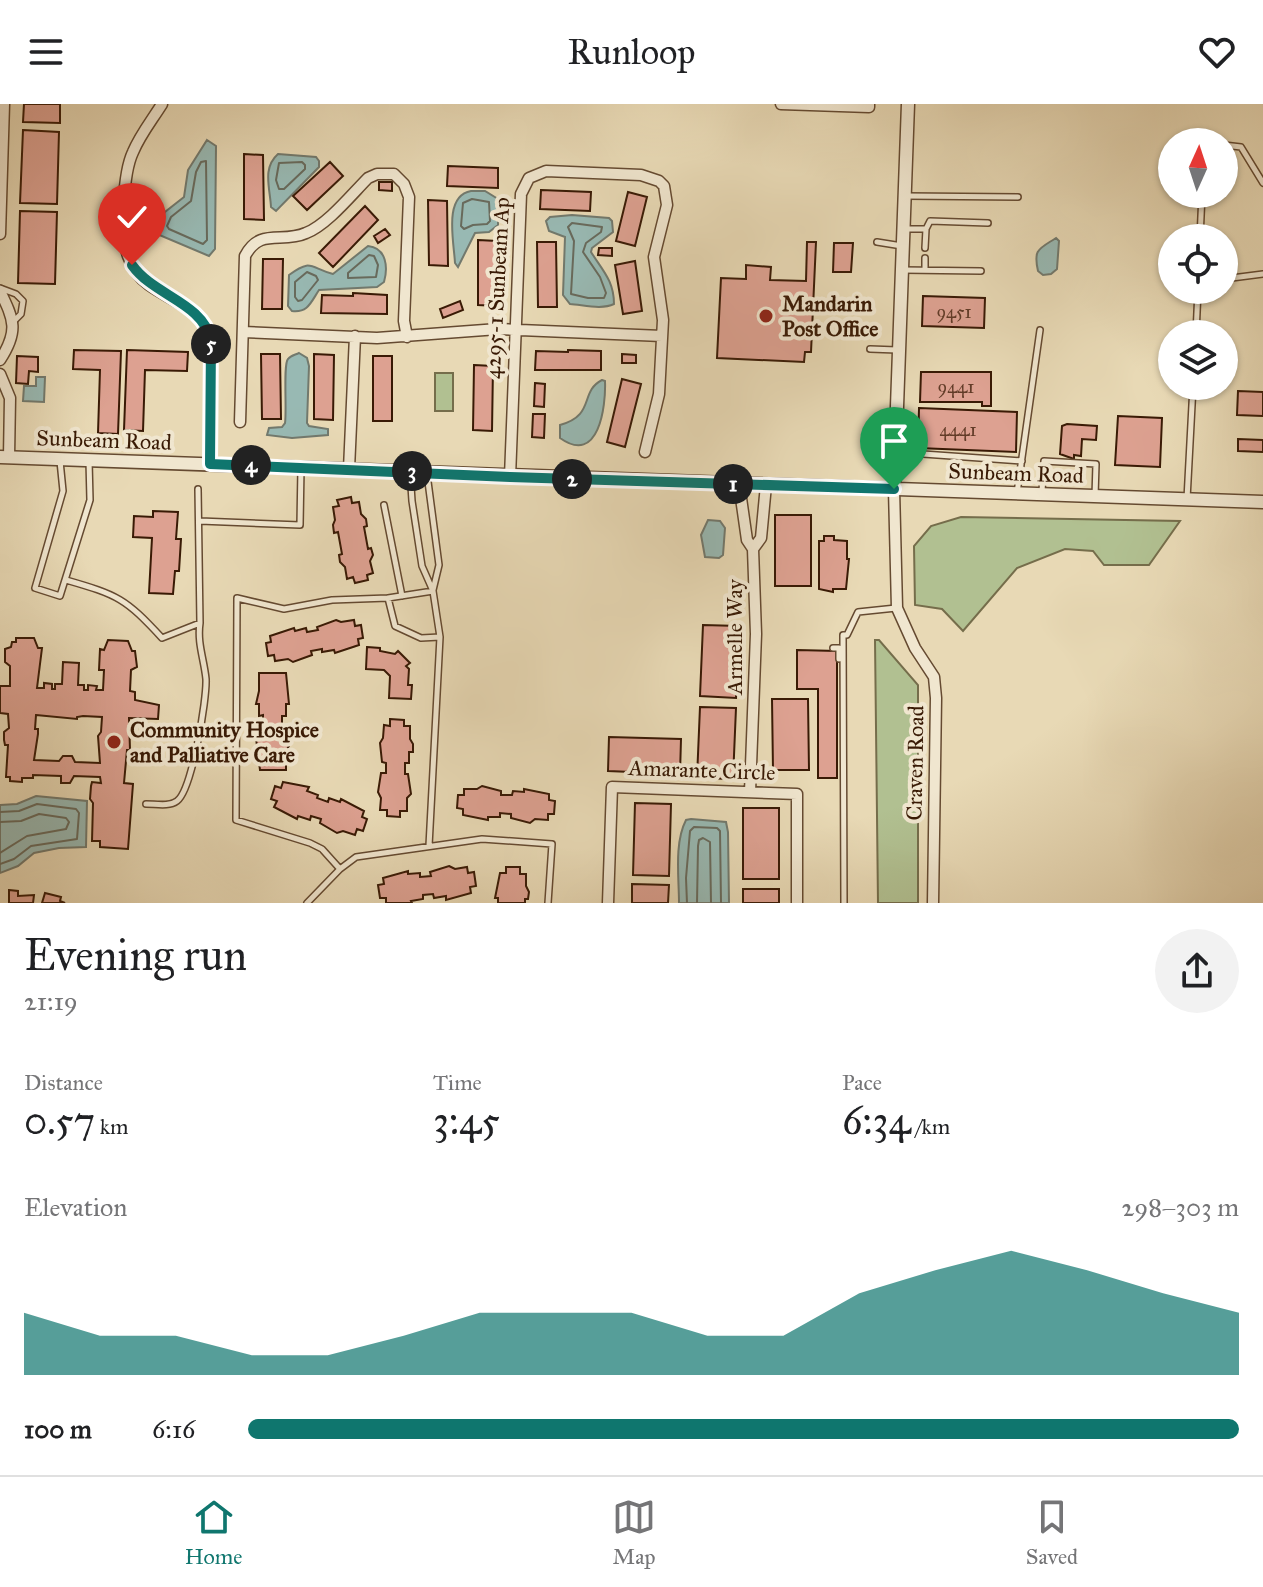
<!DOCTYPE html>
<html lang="en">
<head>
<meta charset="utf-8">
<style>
	:root { --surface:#fff; --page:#f2f2f2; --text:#202124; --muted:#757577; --line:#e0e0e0; --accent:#0f766e }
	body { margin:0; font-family:"IM FELL Great Primer",serif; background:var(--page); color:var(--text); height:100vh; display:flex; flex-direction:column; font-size:30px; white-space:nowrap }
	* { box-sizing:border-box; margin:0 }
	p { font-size:26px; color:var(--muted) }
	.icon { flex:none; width:44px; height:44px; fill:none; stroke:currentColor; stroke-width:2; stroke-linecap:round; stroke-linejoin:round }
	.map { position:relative; height:799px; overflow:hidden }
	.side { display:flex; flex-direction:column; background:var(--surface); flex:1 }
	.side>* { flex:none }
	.needle { width:52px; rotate:3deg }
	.tools { position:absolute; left:1158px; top:24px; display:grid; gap:16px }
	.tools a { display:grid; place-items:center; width:80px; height:80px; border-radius:50%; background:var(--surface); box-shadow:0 2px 6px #0004; font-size:40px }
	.pin { position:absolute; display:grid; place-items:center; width:68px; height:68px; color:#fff; margin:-82px -34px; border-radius:50% 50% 50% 0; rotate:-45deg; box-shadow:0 0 8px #0007 }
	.pin .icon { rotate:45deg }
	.km { position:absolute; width:40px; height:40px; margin:-20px; border-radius:50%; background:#222; color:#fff; font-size:22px; line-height:40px; text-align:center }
	.round { display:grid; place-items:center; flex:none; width:84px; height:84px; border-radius:42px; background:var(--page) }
	.summary { display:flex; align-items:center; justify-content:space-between; height:136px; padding:0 24px }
	h1 { font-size:44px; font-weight:600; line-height:60px }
	.figures { display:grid; grid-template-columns:repeat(3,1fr); gap:12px; height:136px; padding:8px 24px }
	.figures div { display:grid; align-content:center }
	.figures b { font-size:40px; font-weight:600 }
	.figures small { font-size:22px; font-weight:400 }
	.figures p { font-size:22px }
	.chart { height:224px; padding:16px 24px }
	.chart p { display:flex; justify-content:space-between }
	.chart svg { width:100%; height:144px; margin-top:8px; fill:var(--accent); opacity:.7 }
	ul { padding:0 24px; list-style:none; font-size:26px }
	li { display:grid; grid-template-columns:128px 96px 1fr; align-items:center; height:60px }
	li i { height:20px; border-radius:10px; background:var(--accent) }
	header { display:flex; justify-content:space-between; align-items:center; height:104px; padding:0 24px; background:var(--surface); font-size:36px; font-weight:600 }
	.dock { display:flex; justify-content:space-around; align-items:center; height:112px; border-top:2px solid var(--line); background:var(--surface); font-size:22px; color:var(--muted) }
	.dock a { display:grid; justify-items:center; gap:4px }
	.dock .selected { color:var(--accent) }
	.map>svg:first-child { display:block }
</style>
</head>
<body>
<header><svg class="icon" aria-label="menu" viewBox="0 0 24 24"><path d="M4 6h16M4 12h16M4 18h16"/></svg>Runloop<svg class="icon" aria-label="heart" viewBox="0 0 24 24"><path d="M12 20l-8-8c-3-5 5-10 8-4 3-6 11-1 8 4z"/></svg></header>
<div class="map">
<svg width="1263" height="799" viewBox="0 0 1263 799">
	<rect width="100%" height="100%" fill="#e8d9b5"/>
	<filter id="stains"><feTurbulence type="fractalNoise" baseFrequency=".0025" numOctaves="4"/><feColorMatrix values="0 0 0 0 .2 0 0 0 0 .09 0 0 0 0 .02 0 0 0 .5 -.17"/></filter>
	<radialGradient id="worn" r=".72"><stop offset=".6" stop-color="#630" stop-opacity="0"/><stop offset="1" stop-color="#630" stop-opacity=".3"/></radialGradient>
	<!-- green -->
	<path fill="#b1c091" stroke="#756d4b" stroke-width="2" d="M 435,269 L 453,269 L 453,307 L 435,307 Z
		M 961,413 L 1180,417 L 1149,461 L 1104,461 L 1093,447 L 1065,445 L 1017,464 L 963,527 L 942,505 L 915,501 L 914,442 L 931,422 Z
		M 875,536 L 879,536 L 918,581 L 918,799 L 878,799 Z"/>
	<!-- water -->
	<path fill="#98b9b3" stroke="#72796d" stroke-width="2" d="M 207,36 L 216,42 L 215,145 L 209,152 L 157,130 L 155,124 L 165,108 L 184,93 L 188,66 Z
		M 278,50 L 316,53 L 319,57 L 319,63 L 276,107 L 271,103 C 270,84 262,64 278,50 Z
		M 471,87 L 485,87 L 498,95 L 498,121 L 489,128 L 475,129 L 458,163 L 455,159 C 454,138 443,92 471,87 Z
		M 572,111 L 609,114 L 612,117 L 613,128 L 592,144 L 591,148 C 603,167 614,177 614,200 C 602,206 584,201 570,200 L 563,191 L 565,133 L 549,127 L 546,117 L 550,113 Z
		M 1056,134 L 1059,137 L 1057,165 L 1051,170 L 1043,171 L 1038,167 C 1033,145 1039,145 1056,134 Z
		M 368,142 C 387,144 388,164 384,178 L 377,183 L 319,186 C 311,198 308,209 292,207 L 288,202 L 289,171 C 312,154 310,164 333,170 Z
		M 299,249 L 307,254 L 309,262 L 307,319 L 309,322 L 328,325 L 328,331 L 292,334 L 267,331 L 269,324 L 282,323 L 285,319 C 287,307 283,260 288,255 C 291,251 295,251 299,249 Z
		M 36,273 L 45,273 L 44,298 L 23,297 L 24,282 L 36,282 Z
		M 602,276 L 605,277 C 606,302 599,362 560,334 L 560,321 C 596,311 579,288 602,276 Z
		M 708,416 L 720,417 L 725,424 L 723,451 L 719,454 L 705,453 L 701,431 Z
		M 36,692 L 87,697 L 86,743 L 59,744 L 34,749 L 18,762 L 0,769 L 0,701 L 17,700 Z
		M 691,715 L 726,718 L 728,728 L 729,799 L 679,799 C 679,774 674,739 686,716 Z"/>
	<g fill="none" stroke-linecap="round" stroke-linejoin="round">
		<!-- shore -->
		<path stroke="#686a5c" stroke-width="2" d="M 206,57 L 207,136 L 203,140 L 169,125 L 167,122 L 171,113 L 191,97 L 196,68 L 201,58 Z
			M 302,58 L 305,61 L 305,65 L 284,85 L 279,85 L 276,76 L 279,59 Z
			M 472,95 L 489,98 L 490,117 L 487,120 L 473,121 L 464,125 L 461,122 L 463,99 Z
			M 572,119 L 602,123 L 601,128 L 586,139 L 583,148 L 600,173 L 606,189 L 604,194 L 588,194 L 571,190 L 574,137 L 568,123 Z
			M 369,151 L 374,152 L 378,161 L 376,173 L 348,174 L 348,169 Z
			M 307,168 L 316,172 L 318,176 L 302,196 L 298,197 L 295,193 L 295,178 Z
			M 0,708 L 19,707 L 37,700 L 76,705 L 79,709 L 77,735 L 31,742 L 14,755 L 0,760
			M 0,718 L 21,717 L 39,710 L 66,714 L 69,718 L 66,725 L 27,732 L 0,749
			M 687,799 L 686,774 L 690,727 L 694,723 L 717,724 L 720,727 L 721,799
			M 697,799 L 698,742 L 699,736 L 703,734 L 710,738 L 711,799"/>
	</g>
	<!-- building -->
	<path fill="#dda191" stroke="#391a05" stroke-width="2" fill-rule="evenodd" d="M 24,0 L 60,0 L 60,19 L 23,18 Z
		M 23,26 L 59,28 L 57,100 L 20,99 Z
		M 244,50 L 263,51 L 264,116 L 244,115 Z
		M 330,58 L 343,72 L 307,106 L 293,92 Z
		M 448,62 L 498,64 L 498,84 L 447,82 Z
		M 379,78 L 392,78 L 392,87 L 379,86 Z
		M 541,86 L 591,88 L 590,107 L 540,105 Z
		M 628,88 L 647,93 L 635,142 L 616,137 Z
		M 428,96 L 447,97 L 448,162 L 429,161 Z
		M 365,102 L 378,116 L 333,163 L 319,149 Z
		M 20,107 L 57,108 L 55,180 L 18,179 Z
		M 385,125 L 390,131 L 378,139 L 374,132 Z
		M 478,136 L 497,137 L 497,202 L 478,201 Z
		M 537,138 L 556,138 L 557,203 L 538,203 Z
		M 807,138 L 816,138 L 811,248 L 805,248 L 804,258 L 717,254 L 721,174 L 746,175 L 746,161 L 771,163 L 770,176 L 806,177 Z
		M 834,139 L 853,139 L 851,168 L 833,168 Z
		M 599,144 L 612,144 L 612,152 L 598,151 Z
		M 263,155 L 283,155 L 282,205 L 262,205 Z
		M 635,157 L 642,207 L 623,210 L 615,161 Z
		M 353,189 L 387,191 L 387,210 L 321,209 L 322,191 L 353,192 Z
		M 923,192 L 985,194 L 984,224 L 922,222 Z
		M 460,197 L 463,206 L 443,214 L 440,205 Z
		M 74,246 L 121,247 L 118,330 L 98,329 L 100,266 L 73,265 Z
		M 127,246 L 188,248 L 187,267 L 145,266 L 143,327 L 124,326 Z
		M 568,246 L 601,247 L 601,266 L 535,266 L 536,247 L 568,248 Z
		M 261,250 L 280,250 L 281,315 L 262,315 Z
		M 314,250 L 334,251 L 333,316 L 314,315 Z
		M 622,250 L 636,251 L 636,259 L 622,259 Z
		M 17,252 L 38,253 L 38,268 L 29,267 L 28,280 L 16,279 Z
		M 373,252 L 392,252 L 392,317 L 373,317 Z
		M 474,261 L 493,262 L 492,327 L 473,326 Z
		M 921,268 L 991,268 L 991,302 L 982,302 L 982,298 L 920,298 Z
		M 622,275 L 641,280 L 625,343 L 607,338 Z
		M 535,279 L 545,280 L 544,303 L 534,302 Z
		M 1238,287 L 1263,288 L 1263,312 L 1237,311 Z
		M 919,304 L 1017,308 L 1016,348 L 918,344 Z
		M 533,310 L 545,310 L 544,334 L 532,333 Z
		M 1118,312 L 1162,314 L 1160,363 L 1115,361 Z
		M 1067,320 L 1097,322 L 1096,336 L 1082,335 L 1081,352 L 1074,351 L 1074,355 L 1060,350 L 1062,322 Z
		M 1238,335 L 1263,336 L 1263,348 L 1238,347 Z
		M 351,393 L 352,399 L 359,398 L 361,410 L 366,415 L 367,422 L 364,423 L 368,445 L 371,444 L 373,451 L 370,457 L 373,469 L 367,471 L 368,476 L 355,479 L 353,473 L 347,475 L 345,463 L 340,458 L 339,451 L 342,450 L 338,428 L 334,429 L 333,421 L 335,416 L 333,403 L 339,402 L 337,396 Z
		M 153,407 L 178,408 L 176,435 L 181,435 L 179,467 L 175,467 L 173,490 L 149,489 L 152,434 L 133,433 L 134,412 L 153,413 Z
		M 775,411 L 811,411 L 811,482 L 775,482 Z
		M 824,432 L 834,432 L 834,436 L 847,437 L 847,455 L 849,455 L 846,485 L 833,485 L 833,488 L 819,485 L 819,437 L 824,437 Z
		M 336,516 L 341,518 L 354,516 L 355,522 L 361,521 L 363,534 L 358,535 L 359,541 L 335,549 L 334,546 L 322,548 L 322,545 L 311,547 L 312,551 L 293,558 L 288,555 L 275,557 L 274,551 L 268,552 L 266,539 L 271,538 L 270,532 L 294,524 L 295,527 L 306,524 L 307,528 L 318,526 L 317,523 Z
		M 703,521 L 739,522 L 736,594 L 700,592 Z
		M 16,534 L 34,534 L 38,544 L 42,544 L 37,584 L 44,584 L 44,579 L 52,580 L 52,585 L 55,585 L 55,580 L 62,580 L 63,558 L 79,559 L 78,581 L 84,581 L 84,586 L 88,586 L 88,581 L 97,582 L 96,586 L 103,586 L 104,566 L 99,566 L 100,545 L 104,546 L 108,536 L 128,537 L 132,547 L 135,547 L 137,563 L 131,566 L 130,587 L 135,588 L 135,596 L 159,601 L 158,615 L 129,614 L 130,646 L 127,646 L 124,679 L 133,680 L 128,745 L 100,743 L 100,737 L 92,737 L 93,699 L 90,695 L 91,682 L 92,678 L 101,679 L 100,673 L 74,672 L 70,679 L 61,679 L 61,672 L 33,671 L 33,674 L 22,674 L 22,678 L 10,677 L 10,673 L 6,673 L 8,641 L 5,641 L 4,636 L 4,628 L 9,624 L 8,610 L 0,609 L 0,582 L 10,582 L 10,562 L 5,558 L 5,545 L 11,543 L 12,538 L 16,538 ZM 36,611 L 77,615 L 77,613 L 83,612 L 102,613 L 101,628 L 98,632 L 100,659 L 75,658 L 72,652 L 63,652 L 59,657 L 34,656 L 38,630 L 38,625 L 35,625 Z
		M 367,543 L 380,544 L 380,547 L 395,550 L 398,547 L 410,559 L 406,562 L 409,565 L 408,581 L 412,581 L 411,595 L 389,594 L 390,572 L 384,566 L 366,565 Z
		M 797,546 L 837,547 L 837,674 L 818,674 L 818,585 L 797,585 Z
		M 259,569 L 286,569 L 289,600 L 286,600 L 286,612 L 282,612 L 282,622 L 286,622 L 286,634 L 289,634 L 289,642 L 286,647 L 286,666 L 260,666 L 256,634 L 259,634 L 259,623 L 263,623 L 263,611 L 259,612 L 259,600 L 256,600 L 259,587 Z
		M 772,595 L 808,595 L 809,666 L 773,666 Z
		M 700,603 L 736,604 L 733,675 L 697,674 Z
		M 390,615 L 404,616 L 404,622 L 410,622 L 410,635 L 413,640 L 413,648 L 409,648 L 409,659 L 405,659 L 405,670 L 408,670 L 411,690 L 407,694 L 407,707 L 400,707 L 400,713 L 387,712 L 387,706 L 380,706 L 381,694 L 378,688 L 381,669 L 386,669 L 386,659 L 382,658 L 380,639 L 383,634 L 384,621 L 390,622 Z
		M 609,633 L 681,635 L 680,670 L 608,667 Z
		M 283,678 L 309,683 L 307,687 L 318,691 L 317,694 L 328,698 L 329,694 L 340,698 L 341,695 L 364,707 L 362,713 L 367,715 L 363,727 L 357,725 L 355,731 L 343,727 L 337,729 L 320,719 L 321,715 L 311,712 L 310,716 L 298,712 L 297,715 L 274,703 L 277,697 L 271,695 L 275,682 L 281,684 Z
		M 482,682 L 501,687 L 501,691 L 512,691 L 513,687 L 524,688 L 524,685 L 549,690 L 549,696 L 555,697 L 554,710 L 548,710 L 548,716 L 535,715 L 530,719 L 511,714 L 511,710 L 500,709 L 500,713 L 488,713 L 488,716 L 463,711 L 463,705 L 457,704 L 458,691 L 464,691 L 464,685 L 477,685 Z
		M 635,699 L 671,700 L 669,772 L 633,771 Z
		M 743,704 L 779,704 L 779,775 L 743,775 Z
		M 449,762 L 455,765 L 467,763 L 468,769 L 474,768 L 476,782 L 470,783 L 471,789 L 446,796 L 446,792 L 434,794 L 433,790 L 423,791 L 423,795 L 411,797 L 412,799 L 386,799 L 386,794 L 380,794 L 378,781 L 384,780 L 383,774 L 408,767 L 408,770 L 420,769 L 420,773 L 431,772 L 430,768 Z
		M 506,763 L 520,763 L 520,770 L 526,770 L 526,782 L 529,788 L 528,795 L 525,795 L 525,799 L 498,799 L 498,794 L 495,794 L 500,769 L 506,769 Z
		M 632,780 L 669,781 L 668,799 L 632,799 Z
		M 743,785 L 779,785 L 779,799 L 743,799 Z
		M 9,786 L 18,787 L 18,792 L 34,791 L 33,799 L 9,799 Z
		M 45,789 L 61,793 L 60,797 L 65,799 L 42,799 Z"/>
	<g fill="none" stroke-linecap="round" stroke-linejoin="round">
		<!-- service casing -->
		<g stroke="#654a31" stroke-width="8">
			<path id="service" d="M 1224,41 L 1241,43 L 1263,79
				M 906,92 L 1018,93
				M 905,125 L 926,125 L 925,144
				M 926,125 L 930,117 L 988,119
				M 1200,134 L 1202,90
				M 877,138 L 902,142
				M 903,166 L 981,167
				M 925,166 L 925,154
				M 1224,175 L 1263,170
				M 0,184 L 16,190 L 23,197 L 21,210 L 14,217
				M 1196,230 L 1198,186
				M 870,245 L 897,246
				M 895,348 L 1022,357
				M 60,357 L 63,387 L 35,484 L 60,492 L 90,396 L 89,357
				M 410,367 L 412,397 L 422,462 L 433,487 L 440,533 L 429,742
				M 427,370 L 439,461 L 433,486
				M 198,385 L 200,519
				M 1042,387 L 1044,357 L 1096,360 L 1095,392
				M 1017,389 L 1040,226
				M 1187,395 L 1193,282
				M 384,401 L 402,492
				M 200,417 L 300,421 L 301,364
				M 66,476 C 118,491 125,494 162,534 L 200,519 C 197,539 204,555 206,575 C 207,595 192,686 177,697 C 169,703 156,700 146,700
				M 388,494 L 395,522 L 421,534 L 440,533
				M 833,544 L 839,544 L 839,555
				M 340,765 L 322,745 L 310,739 L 236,716 L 237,494 L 284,505 L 332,496 L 388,494 L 433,487
				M 307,799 L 340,765 L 356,753 L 482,735 L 552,740 L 548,799
				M 844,799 L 843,531 L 847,531 L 858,508 L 896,504"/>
		</g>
		<!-- minor casing -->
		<g stroke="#654a31" stroke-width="13">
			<path id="minor" d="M 162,0 C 152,16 140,31 133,48 C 123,69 120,130 128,152 C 132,163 139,174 149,181 C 173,198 204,206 211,236 L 210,360
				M 781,0 L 869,3 L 869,0
				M 0,130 L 4,0
				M 0,187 C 14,216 19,227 0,256
				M 243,228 L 377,234 L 498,225 L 662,232
				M 0,270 L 10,294 L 9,353
				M 240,318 L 245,152 C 260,123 282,140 306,129 C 327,121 352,90 368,74 L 377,70 L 394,70 L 404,80 L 409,93 L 404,217 L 407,233
				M 349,365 L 355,232
				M 510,373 L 521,90 L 529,74 L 546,67 L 641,71 L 659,77 L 664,82 L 667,101 L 654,153 L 663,216 L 659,290 L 645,348
				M 739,380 L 747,436 L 753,445 L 756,530 L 750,688
				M 894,385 L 897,504 L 915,544 L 934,573 L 936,594 L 933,799
				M 753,445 L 761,434 L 766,381
				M 608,799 L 612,683 L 797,690 L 797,799"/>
		</g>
		<!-- tertiary casing -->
		<g stroke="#654a31" stroke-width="15">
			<path id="tertiary" d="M 0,353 L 1263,398
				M 894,385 L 908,0"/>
		</g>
		<!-- service -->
		<use href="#service" stroke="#f0e6cf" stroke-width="5"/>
		<!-- minor -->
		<use href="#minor" stroke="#f0e6cf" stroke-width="10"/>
		<!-- tertiary -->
		<use href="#tertiary" stroke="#f0e6cf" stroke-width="12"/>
	</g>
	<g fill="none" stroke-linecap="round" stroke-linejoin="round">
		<!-- route casing -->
		<g stroke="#fff" stroke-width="16">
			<path id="route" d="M 132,161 C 154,192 202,198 211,236 L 210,360 L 510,373 L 894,385"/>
		</g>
		<!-- route -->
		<use href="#route" stroke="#0f766e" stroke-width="10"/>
	</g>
	<!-- markers -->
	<g fill="#8f2418" stroke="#f0e6cf" stroke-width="3">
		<circle cx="766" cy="212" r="8"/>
		<circle cx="114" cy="638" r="8"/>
	</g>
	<g text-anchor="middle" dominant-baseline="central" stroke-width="8" stroke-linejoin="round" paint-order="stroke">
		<!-- number labels -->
		<g font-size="18" fill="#623c28">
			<text x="954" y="208">9451</text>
			<text x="956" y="283">9441</text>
			<text x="958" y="326">4441</text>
		</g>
		<!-- street labels -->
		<g font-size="22" fill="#391a05" stroke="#f0e6cf">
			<text transform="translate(497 184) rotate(-87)">4295-1 Sunbeam Ap</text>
			<text transform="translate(104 336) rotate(2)">Sunbeam Road</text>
			<text transform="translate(1016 369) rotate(2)">Sunbeam Road</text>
			<text transform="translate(734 533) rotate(-90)">Armelle Way</text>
			<text transform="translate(915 659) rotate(-89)">Craven Road</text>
			<text transform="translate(702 666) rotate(2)">Amarante Circle</text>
		</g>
		<!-- poi labels -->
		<g font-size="22" font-weight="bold" fill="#391a05" stroke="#f0e6cf" text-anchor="start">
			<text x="782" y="199">Mandarin<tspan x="782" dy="25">Post Office</tspan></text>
			<text x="130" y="625">Community Hospice<tspan x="130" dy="25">and Palliative Care</tspan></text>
		</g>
	</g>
	<rect width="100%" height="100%" filter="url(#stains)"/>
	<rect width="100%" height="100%" fill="url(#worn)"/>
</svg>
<div class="tools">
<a><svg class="needle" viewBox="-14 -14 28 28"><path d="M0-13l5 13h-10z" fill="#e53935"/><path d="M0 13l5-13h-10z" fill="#757577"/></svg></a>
<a><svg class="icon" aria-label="locate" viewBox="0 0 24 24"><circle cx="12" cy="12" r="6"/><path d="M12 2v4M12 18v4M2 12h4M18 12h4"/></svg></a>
<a><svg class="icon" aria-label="layers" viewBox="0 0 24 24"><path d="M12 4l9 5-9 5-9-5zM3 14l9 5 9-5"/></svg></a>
</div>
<div class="pin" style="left:894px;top:385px;background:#1e9e55"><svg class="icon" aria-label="arrive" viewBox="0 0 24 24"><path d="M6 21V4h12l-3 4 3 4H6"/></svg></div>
<div class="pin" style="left:132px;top:161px;background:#d93025"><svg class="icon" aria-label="check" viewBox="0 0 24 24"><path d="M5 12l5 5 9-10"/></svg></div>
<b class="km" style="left:733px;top:380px">1</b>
<b class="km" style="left:572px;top:375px">2</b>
<b class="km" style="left:412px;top:367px">3</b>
<b class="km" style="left:251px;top:361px">4</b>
<b class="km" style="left:211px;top:240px">5</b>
</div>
<section class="side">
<div class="summary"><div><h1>Evening run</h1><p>21:19</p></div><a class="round"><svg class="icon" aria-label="share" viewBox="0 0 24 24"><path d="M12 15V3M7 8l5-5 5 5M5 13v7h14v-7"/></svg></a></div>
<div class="figures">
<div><p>Distance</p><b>0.57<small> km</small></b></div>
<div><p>Time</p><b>3:45</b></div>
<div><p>Pace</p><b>6:34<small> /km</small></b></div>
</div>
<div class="chart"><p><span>Elevation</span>298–303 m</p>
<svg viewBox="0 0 160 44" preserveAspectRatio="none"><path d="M0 44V25L10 32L20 32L30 38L40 38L50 32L60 25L70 25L80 25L90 32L100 32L110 19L120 12L130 6L140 12L150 19L160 25V44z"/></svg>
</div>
<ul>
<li><b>100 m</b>6:16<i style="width:100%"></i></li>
</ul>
</section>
<nav class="dock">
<a class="selected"><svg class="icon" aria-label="home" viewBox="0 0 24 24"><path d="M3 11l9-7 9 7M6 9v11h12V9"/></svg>Home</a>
<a><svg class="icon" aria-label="map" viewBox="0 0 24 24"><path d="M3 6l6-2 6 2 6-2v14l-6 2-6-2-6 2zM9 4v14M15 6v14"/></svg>Map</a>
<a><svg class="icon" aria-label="saved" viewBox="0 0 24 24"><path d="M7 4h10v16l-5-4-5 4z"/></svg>Saved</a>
</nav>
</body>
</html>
